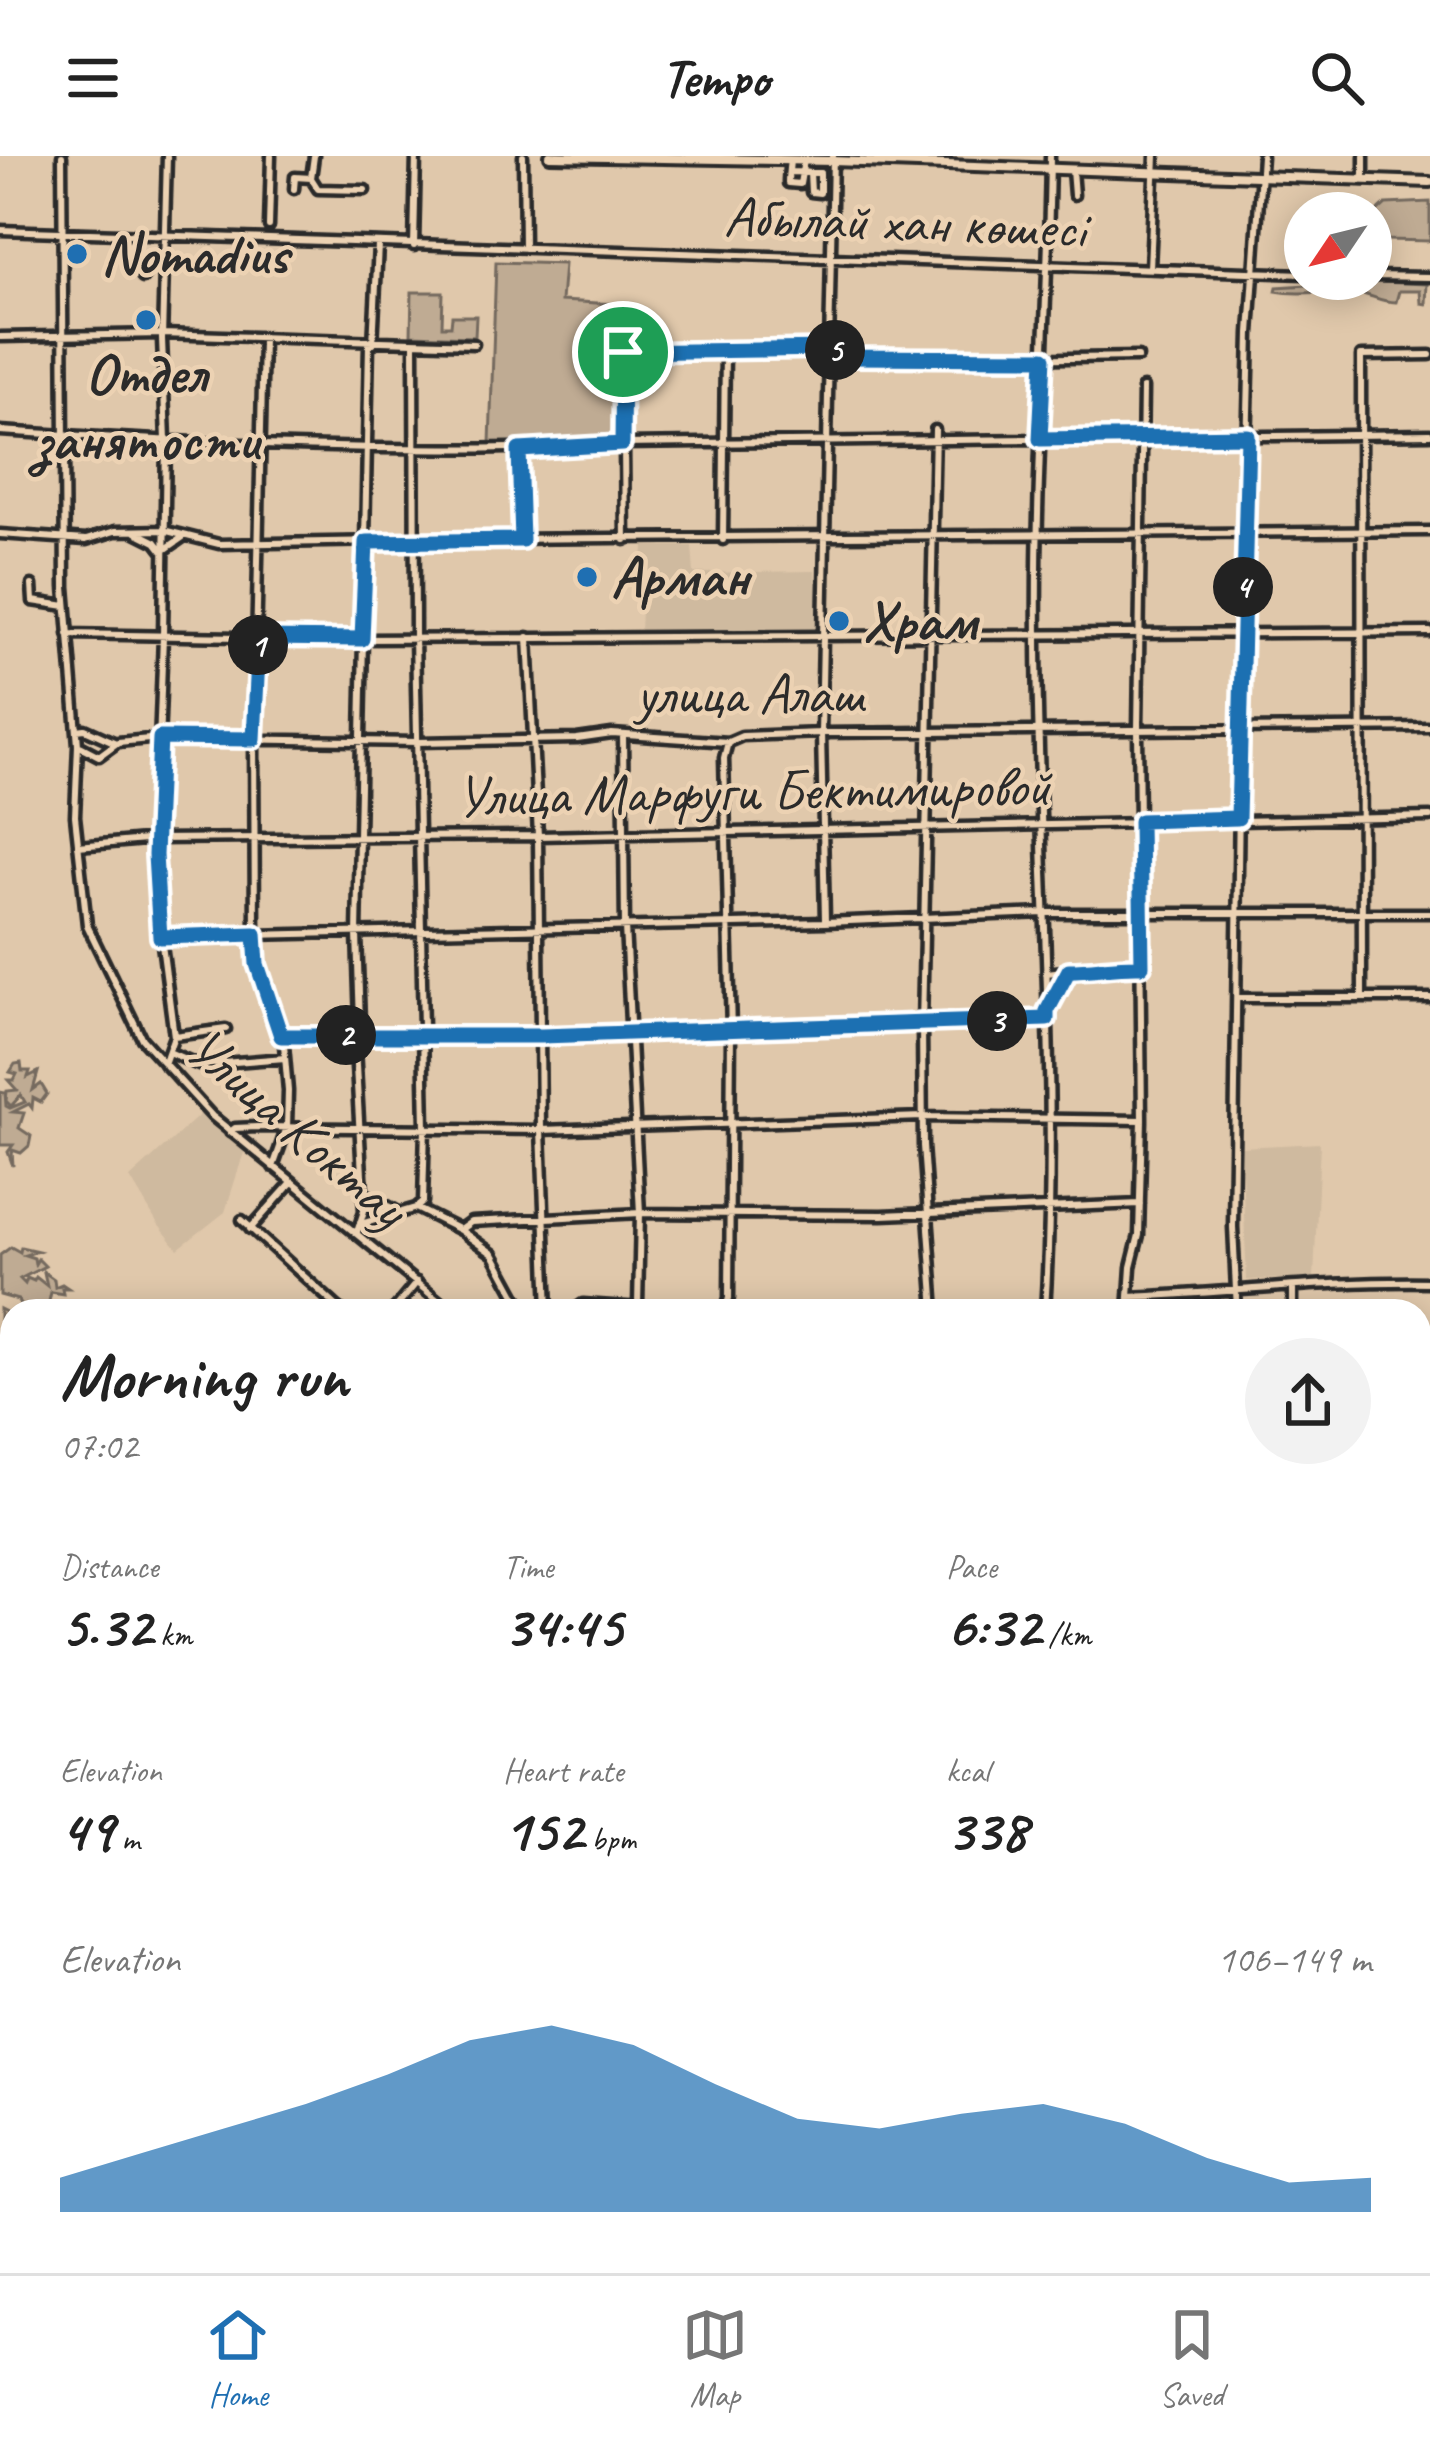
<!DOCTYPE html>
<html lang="en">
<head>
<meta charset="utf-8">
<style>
	:root { --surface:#fff; --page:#f2f2f2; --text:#222; --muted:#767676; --line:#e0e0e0; --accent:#1f6fb2 }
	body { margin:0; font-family:Caveat,sans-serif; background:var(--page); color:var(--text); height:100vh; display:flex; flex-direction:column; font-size:45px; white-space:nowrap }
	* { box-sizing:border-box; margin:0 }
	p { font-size:39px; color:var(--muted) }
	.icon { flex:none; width:66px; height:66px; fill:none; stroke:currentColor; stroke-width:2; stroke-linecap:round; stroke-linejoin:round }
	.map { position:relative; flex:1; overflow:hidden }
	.panel { position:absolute; left:0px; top:1143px; width:1431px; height:975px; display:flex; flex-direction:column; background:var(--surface); border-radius:36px 36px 0 0; box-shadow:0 6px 30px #0003 }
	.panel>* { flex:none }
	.needle { width:78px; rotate:235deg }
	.fabs { position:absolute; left:1284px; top:36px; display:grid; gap:24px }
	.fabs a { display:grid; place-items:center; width:108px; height:108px; border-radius:50%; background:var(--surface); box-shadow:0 6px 30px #0003; font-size:60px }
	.pin { position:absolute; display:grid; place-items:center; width:102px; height:102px; color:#fff; margin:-51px; border:6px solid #fff; border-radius:50%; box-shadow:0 3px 12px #0007 }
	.km { position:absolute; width:60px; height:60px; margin:-30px; border-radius:50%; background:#222; color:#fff; font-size:33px; line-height:60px; text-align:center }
	.round { display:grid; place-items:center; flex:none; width:126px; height:126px; border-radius:63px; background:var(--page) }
	.head { display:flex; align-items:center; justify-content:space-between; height:204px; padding:0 60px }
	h1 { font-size:66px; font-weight:700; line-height:90px }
	.figures { display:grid; grid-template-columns:repeat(3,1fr); gap:18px; height:204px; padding:12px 60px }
	.figures div { display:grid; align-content:center }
	.figures b { font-size:60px; font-weight:700 }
	.figures small { font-size:33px; font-weight:400 }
	.figures p { font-size:33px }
	.chart { height:336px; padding:24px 60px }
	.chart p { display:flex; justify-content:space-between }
	.chart svg { width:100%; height:216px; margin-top:12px; fill:var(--accent); opacity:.7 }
	header { display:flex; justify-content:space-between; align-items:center; height:156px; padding:0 60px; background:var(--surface); font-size:54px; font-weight:700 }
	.menu { display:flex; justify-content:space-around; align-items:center; height:168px; border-top:3px solid var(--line); background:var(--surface); font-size:33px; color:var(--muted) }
	.menu a { display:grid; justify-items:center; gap:6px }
	.menu .active { color:var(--accent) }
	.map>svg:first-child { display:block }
</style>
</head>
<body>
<header><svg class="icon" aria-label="menu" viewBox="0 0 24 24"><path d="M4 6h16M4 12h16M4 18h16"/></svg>Tempo<svg class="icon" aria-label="search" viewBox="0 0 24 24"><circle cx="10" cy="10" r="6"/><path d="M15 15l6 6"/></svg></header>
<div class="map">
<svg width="1430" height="2117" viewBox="0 0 1430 2117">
	<rect width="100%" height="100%" fill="#e0c8ab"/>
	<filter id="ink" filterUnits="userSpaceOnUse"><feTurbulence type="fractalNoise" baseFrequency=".00833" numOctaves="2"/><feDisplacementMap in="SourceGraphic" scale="24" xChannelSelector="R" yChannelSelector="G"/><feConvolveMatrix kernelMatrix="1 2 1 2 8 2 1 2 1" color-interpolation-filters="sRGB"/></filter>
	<g filter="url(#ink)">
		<!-- built -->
		<path fill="#cfba9f" d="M 644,390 L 692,390 L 694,417 L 815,415 L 818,474 L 640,475 Z
			M 204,955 L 245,993 L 225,1056 L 178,1093 L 157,1067 L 130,1022 Z
			M 1320,987 L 1314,1122 L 1247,1124 L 1241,991 Z
			M 1430,1555 L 1430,1754 L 1419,1755 L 1419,1556 Z
			M 641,2106 L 800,2106 L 780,2117 L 640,2117 Z"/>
		<!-- green -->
		<path fill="#bfab93" stroke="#756b5f" stroke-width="3" d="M 1430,46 L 1430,85 L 1386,84 L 1375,73 L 1375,58 L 1386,48 Z
			M 496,106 L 564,108 L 561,145 L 615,148 L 617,285 L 490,288 Z
			M 1309,123 L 1427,128 L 1426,148 L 1421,147 L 1420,135 L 1399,135 L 1396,146 C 1379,146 1372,139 1358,137 C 1330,132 1304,141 1276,135 L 1277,131 L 1307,129 Z
			M 412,136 L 443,136 L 442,170 L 451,170 L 452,160 L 476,160 L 475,181 L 411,179 Z
			M 21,907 L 22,915 L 30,915 L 28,921 L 38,916 L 33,934 L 41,928 L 47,938 L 41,946 L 33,942 L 32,952 L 29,948 L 13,956 L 24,957 L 19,972 L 31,980 L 29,990 L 21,997 L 12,994 L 13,1010 L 8,996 L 13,989 L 0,989 L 0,936 L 5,937 L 6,950 L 10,952 L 25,946 L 21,939 L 11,950 L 6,945 L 7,935 L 17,934 L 8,924 L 14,924 L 17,918 L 10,916 L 15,908 Z
			M 11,1091 L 20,1096 L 21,1091 L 38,1095 L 25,1099 L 34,1102 L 35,1108 L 38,1103 L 45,1110 L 20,1123 L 25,1128 L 27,1122 L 34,1125 L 36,1121 L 47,1130 L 44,1116 L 54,1123 L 55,1131 L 62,1128 L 68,1132 L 62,1132 L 63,1138 L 51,1136 L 47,1155 L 22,1154 L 18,1144 L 0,1139 L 0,1099 Z
			M 0,1153 L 12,1159 L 12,1197 L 6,1202 L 12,1204 L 12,1358 L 7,1363 L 0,1361 Z
			M 0,1526 L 12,1527 L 12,2106 L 276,2106 L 248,2117 L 0,2117 Z"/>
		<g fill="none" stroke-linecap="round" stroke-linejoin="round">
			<!-- minor casing -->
			<g stroke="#2b2b2b" stroke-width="15">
				<path id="minor" d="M 62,0 L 65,431 L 78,589 L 75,660 L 87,769 L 142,883 L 212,960 L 451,1155
					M 523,0 L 524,92
					M 804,4 L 802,16 L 810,17 L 811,36 L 820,37 L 820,17 L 789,16 L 790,4 C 789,12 788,19 788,27 L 800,28 L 804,4
					M 1072,14 L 1074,39
					M 311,22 L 318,33 L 365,34
					M 1364,23 L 1364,0
					M 294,33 L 295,21 L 311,22 L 314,0
					M 269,70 L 271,0
					M 0,74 L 1305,118
					M 414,90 L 416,0
					M 1150,112 L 1155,0
					M 1371,120 L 1430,121
					M 143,122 L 151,108 L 165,107
					M 0,181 L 162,178 L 474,188
					M 263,183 L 254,582 L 255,778 L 257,808 L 284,889 L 288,935 L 287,971 L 273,1011
					M 373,188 L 378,89
					M 414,188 L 415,481 L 425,971 L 423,1046 L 416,1052
					M 0,275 C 207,288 415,299 622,288 L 1430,278
					M 519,294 L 522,384
					M 136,376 L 156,386 L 163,395 L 183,381
					M 0,378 L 86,384 L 115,375 L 163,374 L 219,388 L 499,383 L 1430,375
					M 625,384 L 623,196 L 828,193 L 845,201 L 936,204 L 1138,201
					M 723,384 L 725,193
					M 32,429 L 33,445 L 66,450
					M 68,478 L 362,483 L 1430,476
					M 528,481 L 538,680 L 541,974 L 548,1155
					M 77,574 L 85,573 L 116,587
					M 623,579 L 625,771 L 640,1057 L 638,1149
					M 78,589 L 99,600 L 118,586 L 160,582 L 418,586 L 577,583 L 612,578 L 728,586 L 742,580 L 821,577 L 1430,571
					M 78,690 L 156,683 L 538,680 L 1430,661
					M 825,764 L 821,577 L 833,0
					M 161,781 L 825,766 L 1044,757 L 1430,757
					M 1046,817 C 1078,814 1110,808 1141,810
					M 1237,842 L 1430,842
					M 1362,842 L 1361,200 L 1430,199
					M 1049,852 L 1068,816
					M 174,880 L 226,873
					M 281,880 L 542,880 L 1047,864
					M 171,897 L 199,909 L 285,902
					M 164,908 L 174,880 L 161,781 L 155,699 L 163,480 L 166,284 L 162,183 L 167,0
					M 230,976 L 235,972 L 257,971 L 541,974 L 923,961 L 1142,964
					M 364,1037 L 397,1055
					M 242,1064 L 342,1155
					M 361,1068 L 416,1052 L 460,1074 L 493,1098 L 524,1155
					M 250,1073 L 292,1026
					M 460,1074 L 471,1066 L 640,1057 L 882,1059 L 1140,1048
					M 357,1076 L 364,1055 L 355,892 L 360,867 L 357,778 L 369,188
					M 1129,1141 C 1229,1137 1329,1124 1430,1126
					M 393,1155 L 417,1126
					M 573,1155 L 583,1148 L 686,1155
					M 725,1155 L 729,1142 L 731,875 L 724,602 L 728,586
					M 935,1155 L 923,990 L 922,869 L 935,274
					M 1045,1155 C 1059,931 1038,706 1037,482 C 1035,321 1048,161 1050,0
					M 1128,1155 L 1131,1111 L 1139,1079 L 1142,964 L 1138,573 L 1143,232
					M 1237,1155 L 1233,1071 L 1240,572 L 1250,177 L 1262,0
					M 1293,1155 L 1293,1131
					M 1419,1214 L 1430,1212
					M 1419,1232 L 1430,1231
					M 1419,1338 L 1430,1335
					M 1419,1409 L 1430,1407
					M 1419,1484 L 1430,1482
					M 1419,1511 L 1430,1521
					M 0,1522 L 12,1523
					M 631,2117 L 632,2106"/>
			</g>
			<!-- major casing -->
			<g stroke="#2b2b2b" stroke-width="16">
				<path id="major" d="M 550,0 L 833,5 L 1430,26
					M 1419,2000 L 1430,1979
					M 1361,2117 L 1367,2106"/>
			</g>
			<!-- minor -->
			<use href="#minor" stroke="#ecd2b3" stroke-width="6"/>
			<!-- major -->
			<use href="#major" stroke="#ecd2b3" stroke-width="8"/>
			<!-- rail -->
			<path stroke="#2b2b2b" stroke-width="3" stroke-dasharray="18 9" stroke-linecap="butt" d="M 1419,1806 L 1430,1800
				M 1419,1916 L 1430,1914
				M 1419,1949 L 1430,1938
				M 850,2106 L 860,2117
				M 1155,2117 L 1171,2106
				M 1292,2117 L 1299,2106"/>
		</g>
	</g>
	<g fill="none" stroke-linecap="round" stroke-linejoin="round" filter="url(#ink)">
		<!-- route casing -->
		<g stroke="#fff" stroke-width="24">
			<path id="route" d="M 828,193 L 845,201 L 1044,202 L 1040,283 L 1248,280 L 1238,662 L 1140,665 L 1142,810 C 1116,809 1094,814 1069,814 L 1047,855 L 1047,863 L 542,880 L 281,880 L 257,808 L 255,778 L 160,781 L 155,699 L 160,582 L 254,583 L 259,482 L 362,483 L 366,386 L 522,384 L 519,294 L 622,288 L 623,196 Z"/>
		</g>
		<!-- route -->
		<use href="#route" stroke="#1f6fb2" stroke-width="15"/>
	</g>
	<!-- markers -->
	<g fill="#1f6fb2" stroke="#ecd2b3" stroke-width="4.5">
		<circle cx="77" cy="98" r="12"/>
		<circle cx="146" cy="164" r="12"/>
		<circle cx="587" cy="421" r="12"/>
		<circle cx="839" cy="465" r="12"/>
	</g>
	<g text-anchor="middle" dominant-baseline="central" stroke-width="9" stroke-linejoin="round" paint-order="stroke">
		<!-- street labels -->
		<g font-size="57" fill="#2b2b2b" stroke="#ecd2b3">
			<text transform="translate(905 66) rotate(2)">Абылай хан көшесі</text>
			<text x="750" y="538">улица Алаш</text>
			<text transform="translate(753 635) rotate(-1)">Улица Марфуги Бектимировой</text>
			<text transform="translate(297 971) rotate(41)">Улица Коктау</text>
		</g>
		<!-- poi labels -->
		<g font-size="57" font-weight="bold" fill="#2b2b2b" stroke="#ecd2b3" text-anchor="start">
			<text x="101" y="98">Nomadius</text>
			<text x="146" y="218" text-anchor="middle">Отдел<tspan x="146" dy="66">занятости</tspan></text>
			<text x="611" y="421">Арман</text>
			<text x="863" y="465">Храм</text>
		</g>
	</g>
</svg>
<div class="fabs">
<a><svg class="needle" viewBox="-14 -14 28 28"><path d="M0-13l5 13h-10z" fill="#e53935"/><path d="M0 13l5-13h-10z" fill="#767676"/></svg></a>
</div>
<div class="pin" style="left:623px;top:196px;background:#1e9e55"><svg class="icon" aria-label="arrive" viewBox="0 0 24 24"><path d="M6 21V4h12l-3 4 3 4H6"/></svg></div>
<b class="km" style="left:258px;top:489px">1</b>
<b class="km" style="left:346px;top:879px">2</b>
<b class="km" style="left:997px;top:865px">3</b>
<b class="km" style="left:1243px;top:431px">4</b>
<b class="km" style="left:835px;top:194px">5</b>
<section class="panel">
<div class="head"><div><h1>Morning run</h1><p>07:02</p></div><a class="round"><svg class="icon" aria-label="share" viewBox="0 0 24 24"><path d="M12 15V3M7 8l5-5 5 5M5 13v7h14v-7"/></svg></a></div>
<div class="figures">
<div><p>Distance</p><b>5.32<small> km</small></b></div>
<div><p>Time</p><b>34:45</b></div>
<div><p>Pace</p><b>6:32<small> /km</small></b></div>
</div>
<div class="figures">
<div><p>Elevation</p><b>49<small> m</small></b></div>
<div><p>Heart rate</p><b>152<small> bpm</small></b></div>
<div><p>kcal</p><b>338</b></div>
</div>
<div class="chart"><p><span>Elevation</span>106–149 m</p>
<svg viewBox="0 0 160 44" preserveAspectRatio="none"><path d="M0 44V37L10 32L20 27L30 22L40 16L50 9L60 6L70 10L80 18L90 25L100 27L110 24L120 22L130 26L140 33L150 38L160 37V44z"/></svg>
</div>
</section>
</div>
<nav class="menu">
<a class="active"><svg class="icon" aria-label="home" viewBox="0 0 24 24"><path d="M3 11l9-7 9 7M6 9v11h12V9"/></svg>Home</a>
<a><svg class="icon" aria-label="map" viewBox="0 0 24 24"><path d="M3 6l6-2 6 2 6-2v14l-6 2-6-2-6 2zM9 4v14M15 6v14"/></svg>Map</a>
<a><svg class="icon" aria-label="saved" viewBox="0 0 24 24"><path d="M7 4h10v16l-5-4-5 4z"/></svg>Saved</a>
</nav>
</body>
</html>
